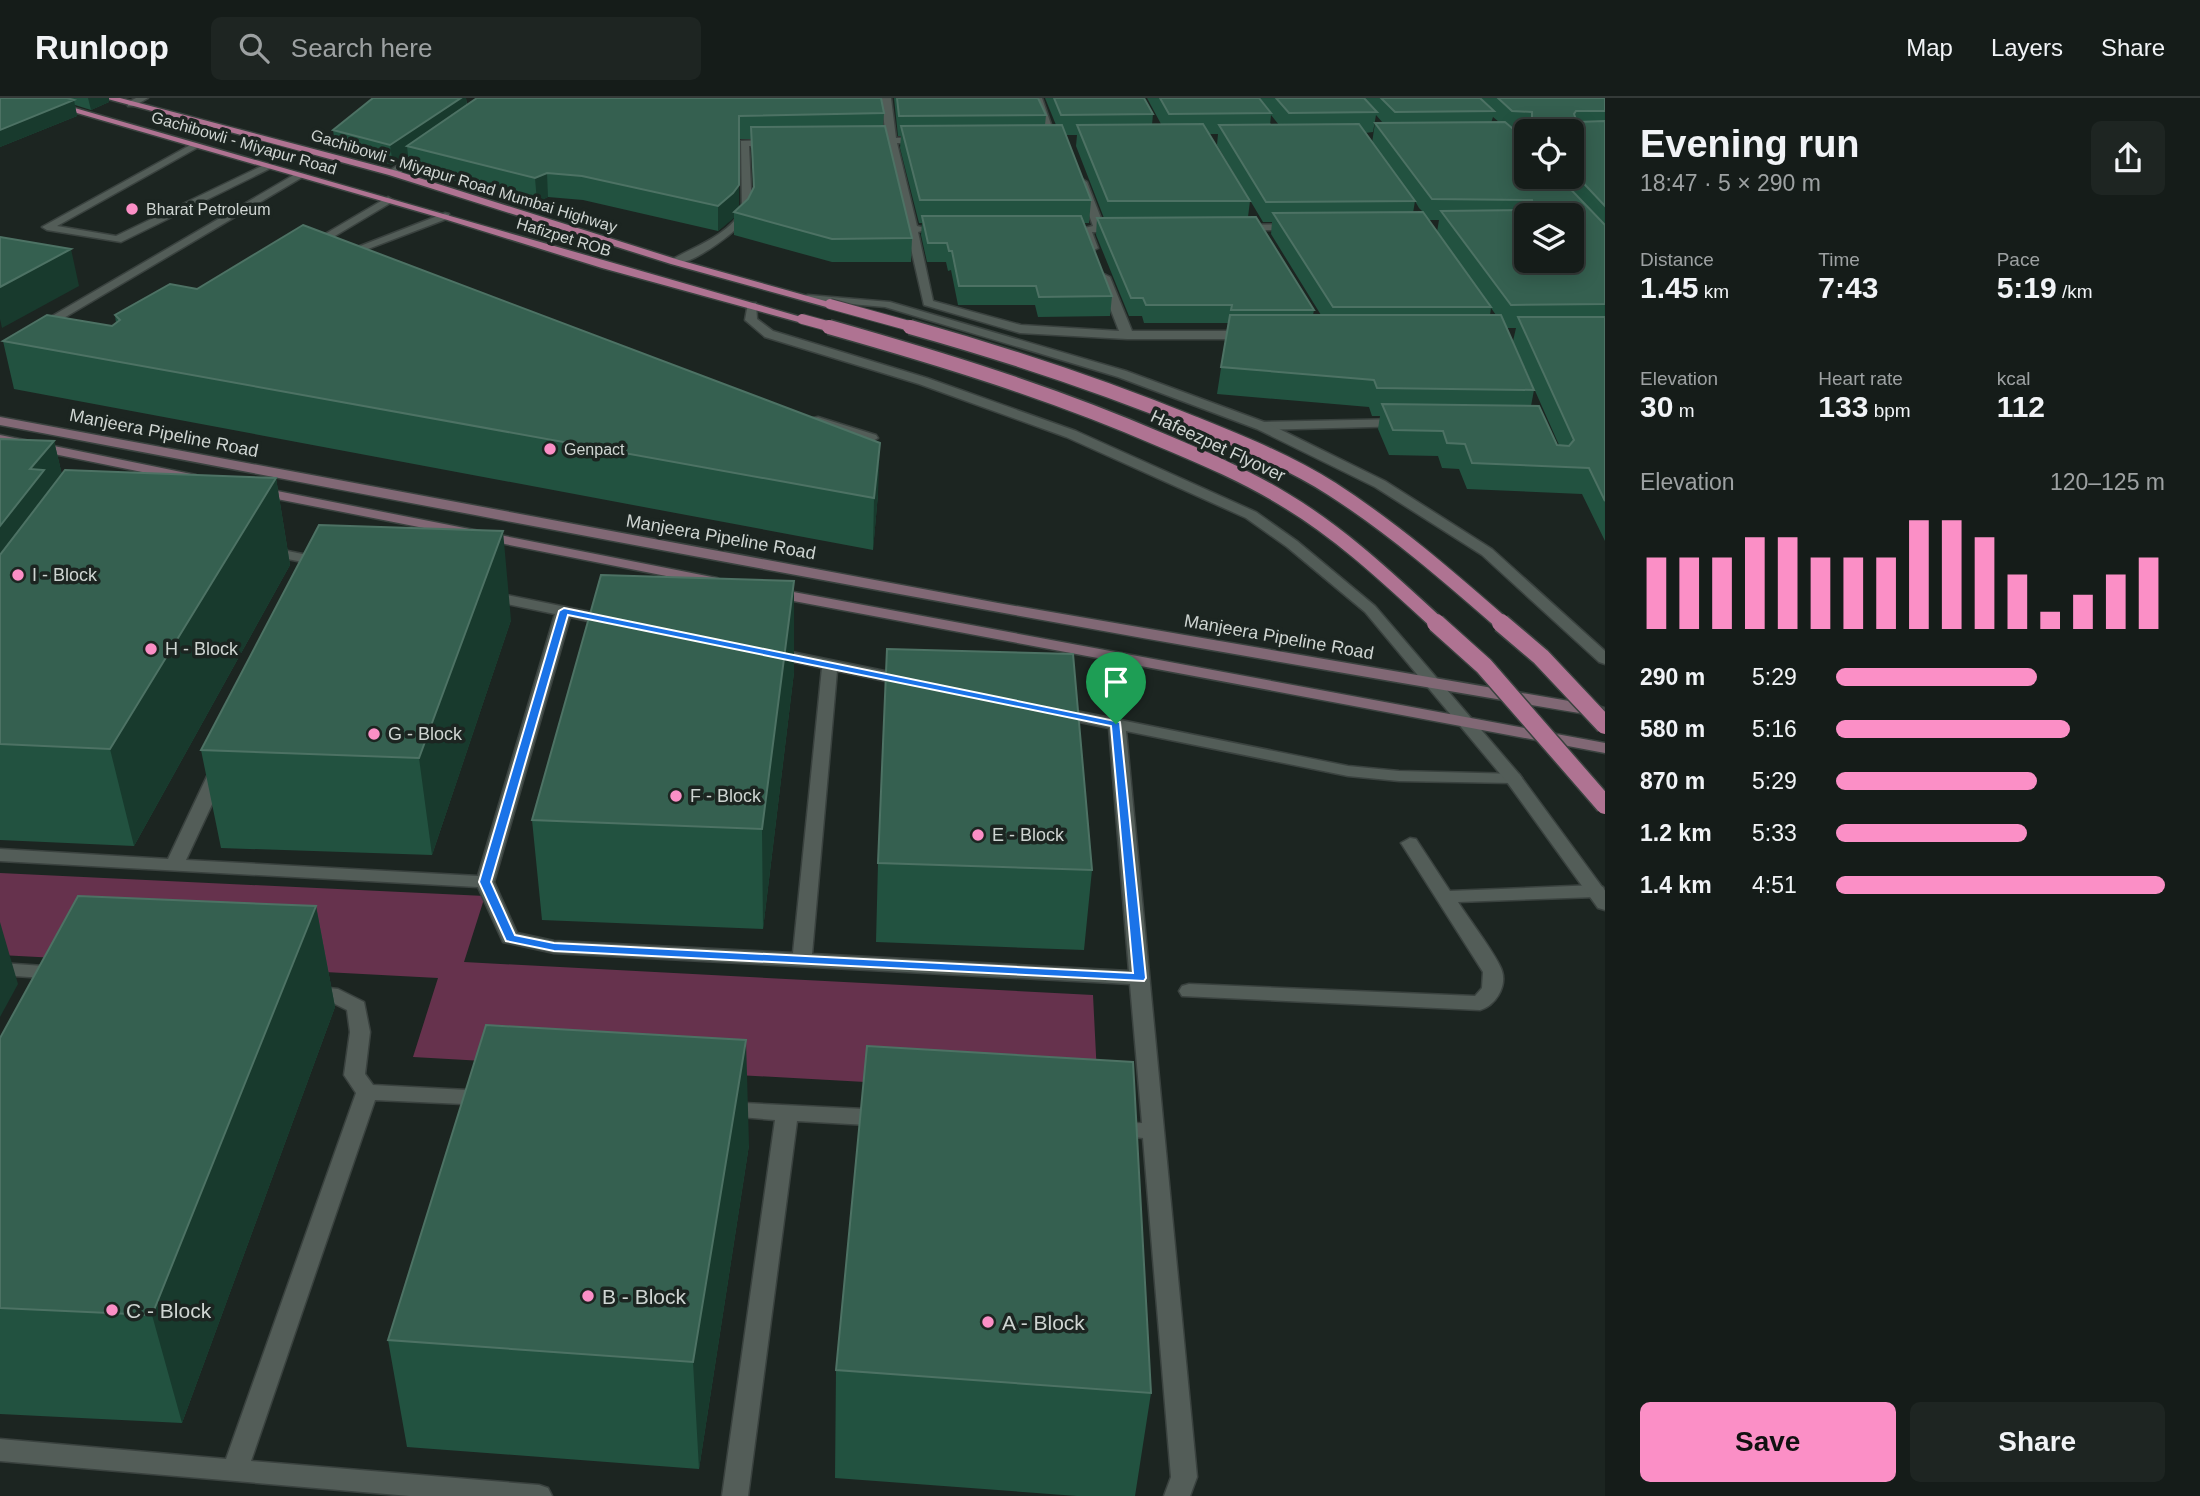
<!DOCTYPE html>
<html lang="en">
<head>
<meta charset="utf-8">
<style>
	:root { --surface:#151c19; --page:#1e2522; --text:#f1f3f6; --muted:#9da1a2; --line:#343a38; --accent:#fb8fc6 }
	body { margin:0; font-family:Helvetica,sans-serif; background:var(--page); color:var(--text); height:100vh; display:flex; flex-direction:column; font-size:26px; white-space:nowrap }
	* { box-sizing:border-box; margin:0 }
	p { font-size:23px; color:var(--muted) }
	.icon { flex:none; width:38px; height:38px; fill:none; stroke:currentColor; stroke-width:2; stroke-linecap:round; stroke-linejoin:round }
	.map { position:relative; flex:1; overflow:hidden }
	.sheet { display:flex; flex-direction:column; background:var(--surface); width:595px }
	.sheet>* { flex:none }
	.buttons { position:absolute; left:1514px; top:21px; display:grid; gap:14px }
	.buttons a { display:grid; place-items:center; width:70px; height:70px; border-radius:10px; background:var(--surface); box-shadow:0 4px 18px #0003,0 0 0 2px var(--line); font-size:35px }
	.pin { position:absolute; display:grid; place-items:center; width:60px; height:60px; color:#fff; margin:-72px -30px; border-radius:50% 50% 50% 0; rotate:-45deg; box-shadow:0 0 7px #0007 }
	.pin .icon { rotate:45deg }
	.round { display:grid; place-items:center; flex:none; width:74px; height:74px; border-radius:10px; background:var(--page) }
	.head { display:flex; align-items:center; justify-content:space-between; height:119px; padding:0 35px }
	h1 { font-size:38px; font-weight:700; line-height:52px }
	.figures { display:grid; grid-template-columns:repeat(3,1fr); gap:10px; height:119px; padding:7px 35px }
	.figures div { display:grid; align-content:center }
	.figures b { font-size:30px; font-weight:700 }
	.figures small { font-size:19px; font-weight:400 }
	.figures p { font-size:19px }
	.chart { height:196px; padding:14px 35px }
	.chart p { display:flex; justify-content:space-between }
	.chart svg { width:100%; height:126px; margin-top:7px; stroke:var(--accent); stroke-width:6 }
	.action { display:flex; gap:14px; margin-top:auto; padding:14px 35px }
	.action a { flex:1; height:80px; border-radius:10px; background:var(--accent); color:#111; font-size:28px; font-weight:700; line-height:80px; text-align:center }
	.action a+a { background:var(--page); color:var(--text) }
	ul { padding:0 35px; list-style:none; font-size:23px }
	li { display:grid; grid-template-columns:112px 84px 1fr; align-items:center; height:52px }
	li i { height:18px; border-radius:9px; background:var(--accent) }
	header { display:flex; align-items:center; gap:42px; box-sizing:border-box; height:98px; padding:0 35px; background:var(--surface); border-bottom:2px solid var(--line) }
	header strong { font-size:33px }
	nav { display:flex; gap:38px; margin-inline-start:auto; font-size:24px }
	.search { width:490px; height:63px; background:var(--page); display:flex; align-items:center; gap:18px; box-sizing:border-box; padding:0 24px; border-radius:10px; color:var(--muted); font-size:26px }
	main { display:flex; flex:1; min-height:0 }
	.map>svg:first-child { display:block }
</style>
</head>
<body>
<header>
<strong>Runloop</strong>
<div class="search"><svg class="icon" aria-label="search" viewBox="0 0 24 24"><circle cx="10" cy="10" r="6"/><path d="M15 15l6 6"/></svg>Search here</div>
<nav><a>Map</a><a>Layers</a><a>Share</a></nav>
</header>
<main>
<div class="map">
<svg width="1605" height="1398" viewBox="0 0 1605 1398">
	<rect width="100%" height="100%" fill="#1c2521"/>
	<!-- green -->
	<path fill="#66324d" d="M 0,775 L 485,798 L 464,864 L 1093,897 L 1098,997 L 413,959 L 438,880 L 0,857 Z"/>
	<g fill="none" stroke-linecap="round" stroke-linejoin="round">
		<!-- service casing -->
		<g stroke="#3a423f" stroke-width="3">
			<path id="service" d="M 194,45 L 202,47 L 57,128 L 116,138 L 266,66 L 275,68 L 121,144 L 47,132 L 42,129 Z
				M 297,75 L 306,77 L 40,234 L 30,231 Z
				M 388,99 L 393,102 L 392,104 L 313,151 L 303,149 Z
				M 445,115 L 449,116 L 449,120 L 347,159 L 337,157 Z
				M 818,319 L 876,337 L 878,340 L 871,344 L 813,326 L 813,320 Z
				M 1410,740 L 1416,741 L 1450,793 L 1596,787 L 1603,789 L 1605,793 L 1596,799 L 1458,804 C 1468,820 1498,859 1502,873 C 1507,889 1495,908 1480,912 L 1182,898 L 1179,893 L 1182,888 L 1189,886 L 1475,898 L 1482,890 L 1483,874 L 1401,745 Z"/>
		</g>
		<!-- minor casing -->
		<g stroke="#3a423f" stroke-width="3">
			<path id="minor" d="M 136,0 L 148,0 L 134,8 L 128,8 L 128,4 Z
				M 881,0 L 891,0 L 896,40 L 924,39 L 929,42 L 924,45 L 897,45 L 917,128 L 929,131 L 918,134 L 933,203 L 1021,227 L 1119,233 L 1098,179 L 1104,176 L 1110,179 L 1132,233 L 1248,233 L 1254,237 L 1248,241 L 1127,241 L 1020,235 L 924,207 L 887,46 L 865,46 L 860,43 L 865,40 L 886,40 Z
				M 1032,0 L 1042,0 L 1057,44 L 1049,42 Z
				M 741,43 L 774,42 L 779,45 L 774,48 L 749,48 L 752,112 C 744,130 691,169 671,166 L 671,162 C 694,149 729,137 742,112 Z
				M 1082,81 L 1087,84 L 1104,128 L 1120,128 L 1125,131 L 1120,134 L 1092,134 L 1098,150 L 1092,153 L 1086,150 L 1080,131 L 1093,128 L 1077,84 Z
				M 1239,127 L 1295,126 L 1300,129 L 1295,132 L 1235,132 L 1235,128 Z
				M 1401,321 L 1408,325 L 1406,328 L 1262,332 L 1255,328 L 1262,324 Z
				M 268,449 L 327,461 L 329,464 L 322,468 L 263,456 L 261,453 L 263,450 Z
				M 487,493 L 610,518 L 618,523 L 610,528 L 570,519 L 494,784 L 517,835 L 554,843 L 793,855 L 822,570 L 766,558 L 764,555 L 772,550 L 909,578 L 917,583 L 909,588 L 837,573 L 812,856 L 1129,873 L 1109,630 L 1050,618 L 1048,614 L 1050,610 L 1056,609 L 1348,668 L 1399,673 L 1519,676 L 1522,680 L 1513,685 L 1399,683 L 1348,678 L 1126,633 L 1197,1379 L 1190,1398 L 1164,1398 L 1171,1379 L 1143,1040 L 1107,1036 L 1104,1031 L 1107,1026 L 1142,1025 L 1130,886 L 554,855 L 503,844 L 478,789 L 0,763 L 0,751 L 168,761 L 210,672 L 219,667 L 228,672 L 186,762 L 478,778 L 555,516 L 482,501 L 479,498 Z
				M 0,865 L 59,869 L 66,870 L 69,875 L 66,880 L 59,881 L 0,877 Z
				M 311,888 L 338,891 L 364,904 L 370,934 L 365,976 L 373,987 L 486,993 L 493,995 L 497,1000 L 493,1005 L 486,1007 L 375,1002 L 251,1363 L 539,1387 L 548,1390 L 552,1398 L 410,1398 L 0,1363 L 0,1341 L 226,1361 L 356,995 L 344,977 L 350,934 L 347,912 L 327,902 L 304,900 L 301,895 L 304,890 Z
				M 724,1004 L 885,1012 L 893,1015 L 896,1020 L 893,1025 L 885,1028 L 797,1023 L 748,1398 L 722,1398 L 775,1022 L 717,1017 L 713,1012 L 717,1007 Z"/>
		</g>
		<!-- tertiary casing -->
		<g stroke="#3a423f" stroke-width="3">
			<path id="tertiary" d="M 427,47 L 432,50 L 431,52 L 397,77 L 389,77 L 389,73 Z
				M 808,197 L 890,204 L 1126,273 L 1267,325 L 1385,383 L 1492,451 L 1605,553 L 1605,566 L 1599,564 L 1482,457 L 1375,389 L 1257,331 L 1118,279 L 885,209 L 804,202 L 804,198 Z
				M 748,205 L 756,205 L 757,221 L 773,233 L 927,280 L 1076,333 L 1256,414 L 1297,443 L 1375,508 L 1519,676 L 1605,793 L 1605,812 L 1598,810 L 1507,684 L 1365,514 L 1287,449 L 1246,420 L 1066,339 L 919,286 L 765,239 L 745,222 Z"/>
		</g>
		<!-- secondary casing -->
		<g stroke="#3a423f" stroke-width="3">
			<path id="secondary" d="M 0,319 L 998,505 L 1598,608 L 1604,610 L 1605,615 L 1598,618 C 1064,530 532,428 0,327 Z
				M 0,337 L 196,377 L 203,381 L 196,385 L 0,345 Z
				M 257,389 L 717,480 L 724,484 L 717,488 L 252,396 L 252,390 Z
				M 772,490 L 1605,645 L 1605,655 L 767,498 L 764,495 L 767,492 Z"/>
		</g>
		<!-- primary casing -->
		<g stroke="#3a423f" stroke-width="3">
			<path id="primary" d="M 25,0 L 40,0 L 808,221 L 802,225 L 602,170 L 441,120 Z
				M 104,0 L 120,0 L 397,73 L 679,162 L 836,206 L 830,210 L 671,166 L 389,77 Z"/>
		</g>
		<!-- service -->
		<use href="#service" fill="#535d58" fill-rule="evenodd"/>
		<!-- minor -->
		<use href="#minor" fill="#535d58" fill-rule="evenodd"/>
		<!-- tertiary -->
		<use href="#tertiary" fill="#535d58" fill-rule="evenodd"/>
		<!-- secondary -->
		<use href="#secondary" fill="#816875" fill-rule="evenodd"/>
		<!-- primary -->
		<use href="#primary" fill="#af7392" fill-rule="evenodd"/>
		<!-- primary-bridge-far2 casing -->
		<g stroke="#3a423f" stroke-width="12" stroke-linecap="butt">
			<path id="primary-bridge-far2" d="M 830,206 L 917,230
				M 802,221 L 835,230"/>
		</g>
		<!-- primary-bridge-far1 casing -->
		<g stroke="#3a423f" stroke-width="17" stroke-linecap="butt">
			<path id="primary-bridge-far1" d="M 829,229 C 942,261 1053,295 1161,342 C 1204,360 1246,378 1285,402 C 1342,436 1390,482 1438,526
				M 910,229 C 1006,256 1100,287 1193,325 C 1240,344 1288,363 1332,391 C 1394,431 1448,478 1503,526"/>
		</g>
		<!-- primary-bridge casing -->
		<g stroke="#3a423f" stroke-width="21" stroke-linecap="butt">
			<path id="primary-bridge" d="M 1436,525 L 1484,568 L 1605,707
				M 1501,525 L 1541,559 L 1605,627"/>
		</g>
		<!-- primary-bridge-far2 -->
		<use href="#primary-bridge-far2" stroke="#af7392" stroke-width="10"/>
		<!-- primary-bridge-far1 -->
		<use href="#primary-bridge-far1" stroke="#af7392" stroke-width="14"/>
		<!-- primary-bridge -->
		<use href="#primary-bridge" stroke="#af7392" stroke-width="18"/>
	</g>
	<!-- wall -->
	<path fill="#225240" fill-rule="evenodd" d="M 0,0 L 109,0 L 109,4 L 91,12 L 75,7 L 77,18 L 0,49 Z
		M 373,0 L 466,0 L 467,7 L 884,15 L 883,28 L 912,140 L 911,164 L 832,164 L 734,137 L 734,119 L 718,133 L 583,102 L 548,99 L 537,104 L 410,71 L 408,57 L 393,67 L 336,52 L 333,32 ZM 739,41 L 752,41 L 754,90 L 748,101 L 739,109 Z
		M 894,0 L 1038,0 L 1046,17 L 1045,27 L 1056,27 L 1045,0 L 1144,0 L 1153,16 L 1152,27 L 1161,26 L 1147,0 L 1605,0 L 1605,443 L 1582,396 L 1467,391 L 1459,371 L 1442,370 L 1438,358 L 1389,357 L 1378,331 L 1380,318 L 1372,318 L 1369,309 L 1217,296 L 1228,225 L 1144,225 L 1142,218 L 1129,218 L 1096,137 L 1097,120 L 1104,120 L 1076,48 L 1077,37 L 1066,37 L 1091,102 L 1089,125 L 1084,125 L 1112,198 L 1110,218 L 1038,219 L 1035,207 L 958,207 L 951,172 L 948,173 L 946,164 L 927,164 L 921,137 L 922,125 L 919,125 L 900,50 L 901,38 L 898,38 ZM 1271,17 L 1279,27 L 1270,27 ZM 1376,17 L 1383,25 L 1375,25 L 1372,45 L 1365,35 L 1373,34 ZM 1493,19 L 1499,24 L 1491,25 ZM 1526,33 L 1572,33 L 1572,79 L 1526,79 ZM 1209,36 L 1218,36 L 1217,47 L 1263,124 L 1272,124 L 1271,136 L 1321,217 L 1313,217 L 1314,212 L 1248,119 L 1250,103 ZM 1415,103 L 1419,110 L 1423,114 L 1413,115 ZM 1429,122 L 1439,122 L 1437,134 ZM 1491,210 L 1496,217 L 1490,217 ZM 1507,230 L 1516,230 L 1513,243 L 1559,347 L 1557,347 L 1531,308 L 1534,292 Z
		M 115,217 L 878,396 L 873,452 L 14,291 L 3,243 L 112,228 L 116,225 Z
		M 0,341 L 54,343 L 62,377 L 276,380 L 290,467 L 134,748 L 0,742 Z
		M 511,522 L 432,757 L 221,750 L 201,652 Z
		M 794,574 L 763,831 L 542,822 L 532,722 Z
		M 878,765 L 1092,772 L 1084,852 L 876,844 Z
		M 316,808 L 335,909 L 182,1325 L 0,1316 L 0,940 Z
		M 749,1047 L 699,1371 L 407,1349 L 388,1242 Z
		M 836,1272 L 1151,1295 L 1135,1398 L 1077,1398 L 835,1380 Z"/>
	<!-- shaded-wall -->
	<path fill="#183a2d" d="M 88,0 L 109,0 L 109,4 L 91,12 Z
		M 461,0 L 466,0 L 467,16 L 407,48 L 408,57 L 393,67 L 390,47 Z
		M 74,2 L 77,18 L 0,49 L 0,32 Z
		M 739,18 L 739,111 L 734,114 L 734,120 L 718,133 L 718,108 Z
		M 547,75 L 548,99 L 537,104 L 535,80 Z
		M 71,151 L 79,188 L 2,230 L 0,221 L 0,189 Z
		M 54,343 L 74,428 L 0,549 L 0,428 L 30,371 Z
		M 880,345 L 878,396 L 873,452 L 874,400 Z
		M 276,380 L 290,467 L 134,748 L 110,651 Z
		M 503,433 L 511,522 L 432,757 L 419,660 Z
		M 794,483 L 794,574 L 763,831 L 762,731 Z
		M 316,808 L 335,909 L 182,1325 L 152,1217 Z
		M 0,824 L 18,886 L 0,919 Z
		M 746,942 L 749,1047 L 699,1371 L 693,1264 Z"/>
	<!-- building -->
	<path fill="#356050" stroke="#4d7264" stroke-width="2" fill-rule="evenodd" d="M 0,0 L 67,0 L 74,2 L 0,32 Z
		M 373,0 L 461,0 L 390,47 L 333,32 Z
		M 477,0 L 881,0 L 884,15 L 739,18 L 739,87 L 733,95 L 718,108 L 582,78 L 547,75 L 535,80 L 407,48 Z
		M 897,0 L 1038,0 L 1046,17 L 899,18 Z
		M 1054,0 L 1144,0 L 1153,16 L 1061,17 Z
		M 1160,0 L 1259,0 L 1271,15 L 1169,16 Z
		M 1276,0 L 1364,0 L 1377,14 L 1289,15 Z
		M 1381,0 L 1480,0 L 1494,13 L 1395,14 Z
		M 1498,0 L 1605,0 L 1605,13 L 1576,13 L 1574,16 L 1577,24 L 1605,23 L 1605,108 L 1572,73 L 1572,33 L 1532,33 L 1524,24 L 1532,24 L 1532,14 L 1512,13 Z
		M 1505,24 L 1526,42 L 1526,79 L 1559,79 L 1605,127 L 1605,206 L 1511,207 L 1441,113 L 1531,112 L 1533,109 L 1532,102 L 1432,101 L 1375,25 ZM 1526,117 L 1572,117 L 1572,163 L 1526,163 Z
		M 1203,26 L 1250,103 L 1108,103 L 1077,27 Z
		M 1359,26 L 1415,103 L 1266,104 L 1219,27 Z
		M 1062,27 L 1091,102 L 920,102 L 901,28 Z
		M 885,28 L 912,140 L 832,141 L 734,114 L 748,101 L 754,89 L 751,29 Z
		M 1423,114 L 1491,209 L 1333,209 L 1273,115 Z
		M 922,118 L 1081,118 L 1112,198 L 1039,199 L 1036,188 L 959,188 L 952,153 L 949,153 L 947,145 L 928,145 Z
		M 1256,119 L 1314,212 L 1231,212 L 1232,207 L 1146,207 L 1143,200 L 1131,200 L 1097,120 Z
		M 303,127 L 880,345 L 874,400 L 3,243 L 47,217 L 112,228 L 120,222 L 115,217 L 170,186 L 197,191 Z
		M 0,139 L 71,151 L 0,189 Z
		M 1230,217 L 1501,217 L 1534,292 L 1377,290 L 1374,282 L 1221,269 Z
		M 1518,219 L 1605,219 L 1605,403 L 1589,370 L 1472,365 L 1465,346 L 1447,345 L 1443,333 L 1393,332 L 1382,306 L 1539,308 L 1557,347 L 1569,348 L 1574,342 Z
		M 0,341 L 54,343 L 30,371 L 44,372 L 0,428 Z
		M 65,372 L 276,380 L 110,651 L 0,646 L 0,457 Z
		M 319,427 L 503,433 L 419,660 L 201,652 Z
		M 601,477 L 794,483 L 762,731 L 532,722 Z
		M 887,551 L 1073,556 L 1092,772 L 878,765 Z
		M 78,798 L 316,808 L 152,1217 L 0,1210 L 0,940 Z
		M 486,927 L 746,942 L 693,1264 L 388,1242 Z
		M 867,948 L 1133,964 L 1151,1295 L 836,1272 Z"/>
	<!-- route -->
	<path fill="#1a73e8" stroke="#fff" stroke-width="2" fill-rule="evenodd" d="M 564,510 L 1120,624 L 1146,880 L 1144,883 L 554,853 L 506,843 L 479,784 L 559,513 ZM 568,517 L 1111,628 L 1133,875 L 554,845 L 515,837 L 491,784 Z"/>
	<!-- markers -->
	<g fill="#fb8fc6" stroke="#1c2521" stroke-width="2.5">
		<circle cx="132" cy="111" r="7"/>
		<circle cx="550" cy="351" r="7"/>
		<circle cx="18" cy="477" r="7"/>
		<circle cx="151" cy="551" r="7"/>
		<circle cx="374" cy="636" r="7"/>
		<circle cx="676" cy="698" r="7"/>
		<circle cx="978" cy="737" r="7"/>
		<circle cx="588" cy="1198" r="7"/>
		<circle cx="112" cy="1212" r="7"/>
		<circle cx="988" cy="1224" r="7"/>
	</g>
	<g text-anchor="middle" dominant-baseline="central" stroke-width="7" stroke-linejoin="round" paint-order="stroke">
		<!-- far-street labels -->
		<g font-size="16" fill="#cfd5d2" stroke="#1c2521">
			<text transform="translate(244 45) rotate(16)">Gachibowli - Miyapur Road</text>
			<text transform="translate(464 83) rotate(17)">Gachibowli - Miyapur Road Mumbai Highway</text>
			<text transform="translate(564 139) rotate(17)">Hafizpet ROB</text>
		</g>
		<!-- far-poi labels -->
		<g font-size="16" fill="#cfd5d2" stroke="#1c2521" text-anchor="start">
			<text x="146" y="111">Bharat Petroleum</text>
			<text x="564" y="351">Genpact</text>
		</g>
		<!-- street labels -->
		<g font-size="18" fill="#cfd5d2" stroke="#1c2521">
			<text transform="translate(164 335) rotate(11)">Manjeera Pipeline Road</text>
			<text transform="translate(1218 348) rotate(25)">Hafeezpet Flyover</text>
			<text transform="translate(721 439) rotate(10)">Manjeera Pipeline Road</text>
			<text transform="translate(1279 539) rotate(10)">Manjeera Pipeline Road</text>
		</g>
		<!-- poi labels -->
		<g font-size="18" fill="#cfd5d2" stroke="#1c2521" text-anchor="start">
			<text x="32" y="477">I - Block</text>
			<text x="165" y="551">H - Block</text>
			<text x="388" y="636">G - Block</text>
			<text x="690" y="698">F - Block</text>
			<text x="992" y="737">E - Block</text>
		</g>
		<!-- near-poi labels -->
		<g font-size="21" fill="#cfd5d2" stroke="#1c2521" text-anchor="start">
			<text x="602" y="1198">B - Block</text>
			<text x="126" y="1212">C - Block</text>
			<text x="1002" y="1224">A - Block</text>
		</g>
	</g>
</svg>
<div class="buttons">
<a><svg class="icon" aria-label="locate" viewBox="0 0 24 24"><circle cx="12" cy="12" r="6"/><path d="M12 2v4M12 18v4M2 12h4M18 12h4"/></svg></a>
<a><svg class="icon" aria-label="layers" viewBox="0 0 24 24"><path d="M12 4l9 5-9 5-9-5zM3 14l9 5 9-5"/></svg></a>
</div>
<div class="pin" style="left:1116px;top:626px;background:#1e9e55"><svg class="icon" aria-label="arrive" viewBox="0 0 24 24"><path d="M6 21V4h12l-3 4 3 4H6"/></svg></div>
</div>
<section class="sheet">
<div class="head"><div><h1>Evening run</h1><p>18:47 · 5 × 290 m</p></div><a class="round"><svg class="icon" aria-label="share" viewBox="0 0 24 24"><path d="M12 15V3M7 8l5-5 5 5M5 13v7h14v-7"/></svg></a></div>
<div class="figures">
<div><p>Distance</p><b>1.45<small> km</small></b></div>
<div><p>Time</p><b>7:43</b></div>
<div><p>Pace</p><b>5:19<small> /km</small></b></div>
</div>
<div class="figures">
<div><p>Elevation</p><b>30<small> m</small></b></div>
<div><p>Heart rate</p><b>133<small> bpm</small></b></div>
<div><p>kcal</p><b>112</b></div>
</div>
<div class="chart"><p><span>Elevation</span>120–125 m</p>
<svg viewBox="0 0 160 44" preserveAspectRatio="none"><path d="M5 44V19M15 44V19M25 44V19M35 44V12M45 44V12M55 44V19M65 44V19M75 44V19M85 44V6M95 44V6M105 44V12M115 44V25M125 44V38M135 44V32M145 44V25M155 44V19"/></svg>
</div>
<ul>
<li><b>290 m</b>5:29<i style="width:61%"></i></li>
<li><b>580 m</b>5:16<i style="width:71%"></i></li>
<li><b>870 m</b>5:29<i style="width:61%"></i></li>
<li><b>1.2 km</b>5:33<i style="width:58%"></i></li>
<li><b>1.4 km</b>4:51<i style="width:100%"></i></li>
</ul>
<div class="action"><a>Save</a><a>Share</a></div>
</section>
</main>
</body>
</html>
